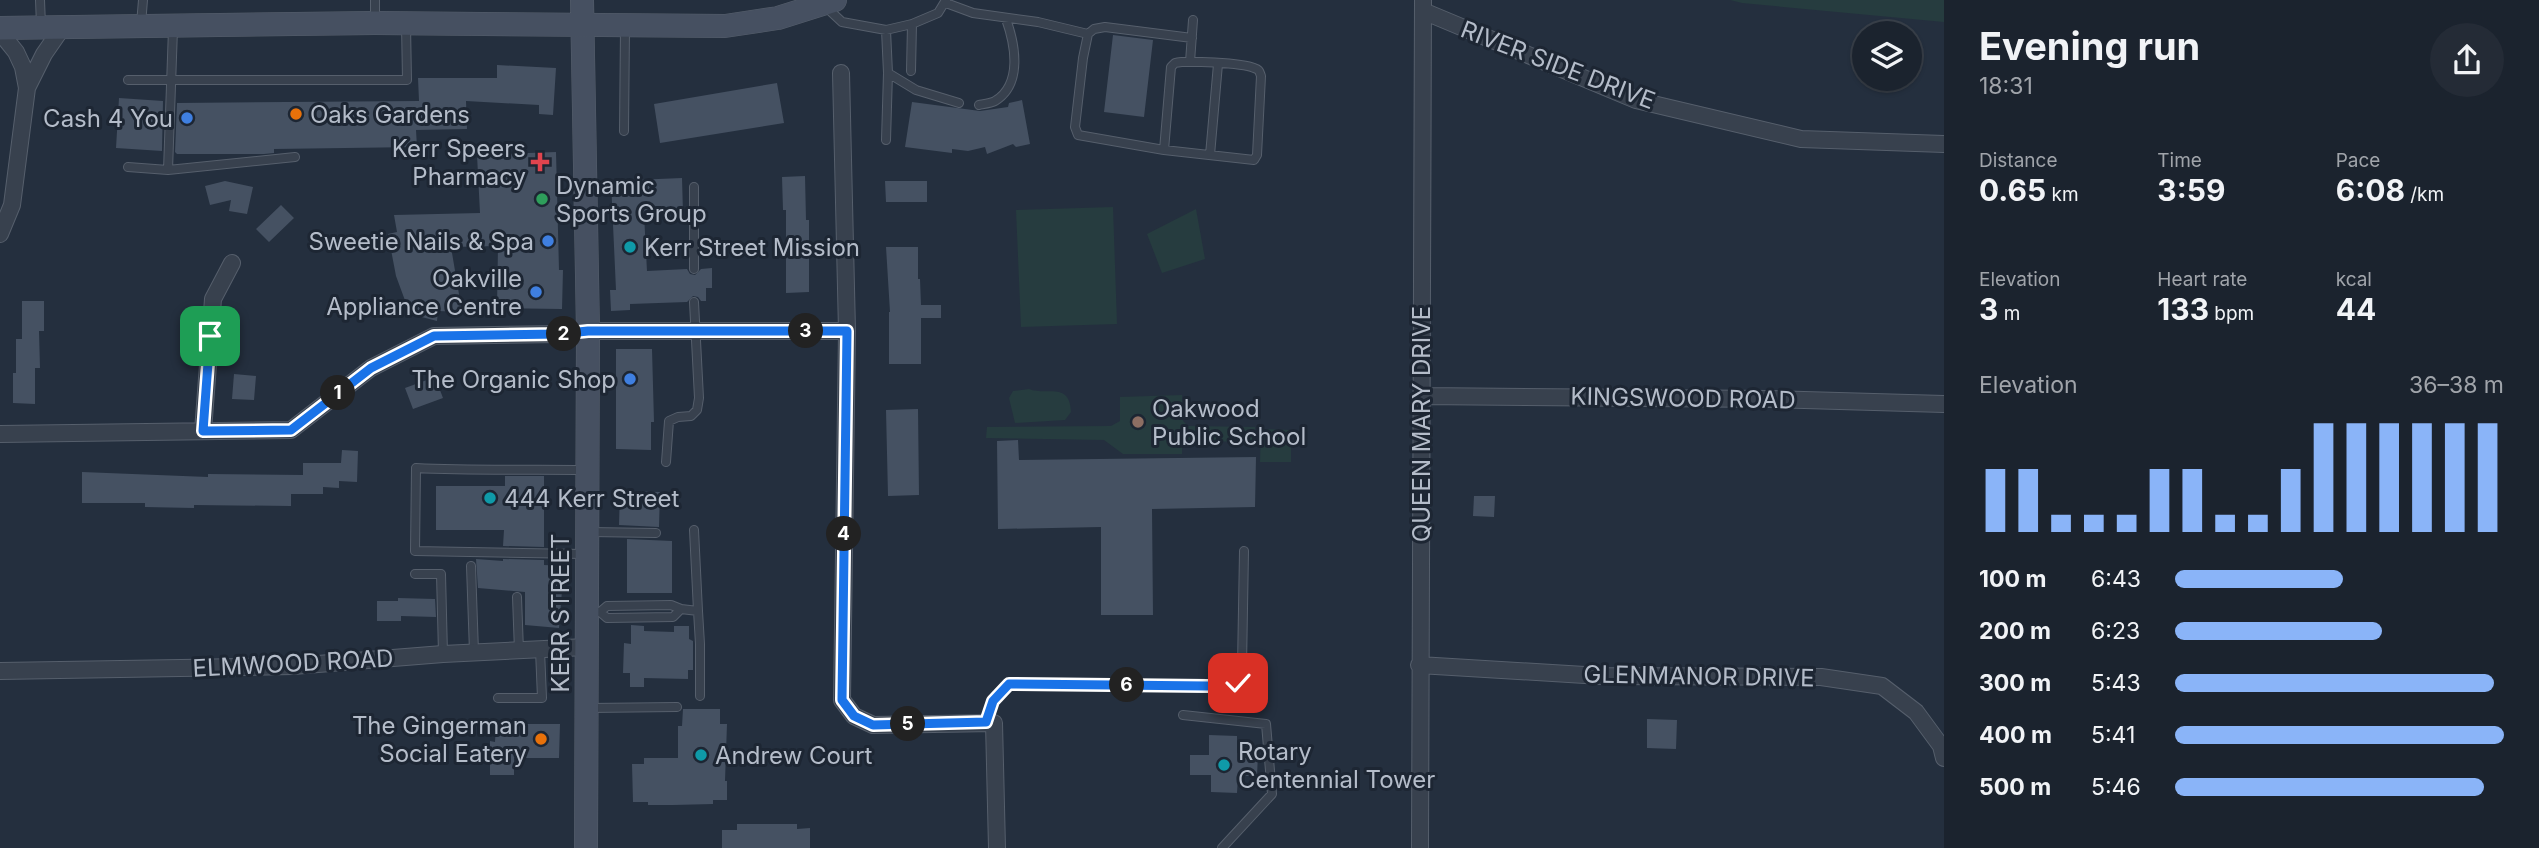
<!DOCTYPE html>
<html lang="en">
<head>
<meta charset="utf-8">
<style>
	:root { --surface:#1b232e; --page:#242b36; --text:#f1f3f6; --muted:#a0a4aa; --line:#39404a; --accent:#8ab4f8 }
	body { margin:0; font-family:Inter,sans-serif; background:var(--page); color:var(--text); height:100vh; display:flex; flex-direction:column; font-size:26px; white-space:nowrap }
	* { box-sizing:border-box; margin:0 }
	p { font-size:23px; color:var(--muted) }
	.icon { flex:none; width:38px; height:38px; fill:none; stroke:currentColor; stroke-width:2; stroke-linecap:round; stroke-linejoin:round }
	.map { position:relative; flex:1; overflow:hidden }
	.side { display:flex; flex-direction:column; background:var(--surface); width:595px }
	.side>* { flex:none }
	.tools { position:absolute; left:1852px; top:21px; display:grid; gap:14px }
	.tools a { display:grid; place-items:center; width:70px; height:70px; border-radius:50%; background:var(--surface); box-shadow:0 2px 5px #0004,0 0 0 2px var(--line); font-size:35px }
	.pin { position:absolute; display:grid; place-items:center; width:60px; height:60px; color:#fff; margin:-30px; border-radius:14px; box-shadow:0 4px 10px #0006 }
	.km { position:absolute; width:35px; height:35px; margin:-18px; border-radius:50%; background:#222; color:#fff; font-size:19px; line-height:35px; text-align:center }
	.round { display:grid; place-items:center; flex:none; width:74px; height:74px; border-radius:37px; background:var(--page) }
	.overview { display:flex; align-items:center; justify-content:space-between; height:119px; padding:0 35px }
	h1 { font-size:38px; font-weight:700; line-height:52px }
	.figures { display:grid; grid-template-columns:repeat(3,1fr); gap:10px; height:119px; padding:7px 35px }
	.figures div { display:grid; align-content:center }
	.figures b { font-size:30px; font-weight:700 }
	.figures small { font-size:19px; font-weight:400 }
	.figures p { font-size:19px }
	.chart { height:196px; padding:14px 35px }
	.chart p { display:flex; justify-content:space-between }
	.chart svg { width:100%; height:126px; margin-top:7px; stroke:var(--accent); stroke-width:6 }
	ul { padding:0 35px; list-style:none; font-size:23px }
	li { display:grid; grid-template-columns:112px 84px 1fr; align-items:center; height:52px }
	li i { height:18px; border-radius:9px; background:var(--accent) }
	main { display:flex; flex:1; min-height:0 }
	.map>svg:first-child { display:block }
</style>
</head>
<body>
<main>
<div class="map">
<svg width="1944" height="848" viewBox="0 0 1944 848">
	<rect width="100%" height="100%" fill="#242f3e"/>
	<!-- green -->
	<path fill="#263c3f" d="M 1730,0 L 1944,0 L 1944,22 L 1742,3 Z
		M 1113,207 L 1117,324 L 1021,327 L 1016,210 Z
		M 1196,209 L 1205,259 L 1162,273 L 1147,234 Z
		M 1029,389 C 1046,396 1070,381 1071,412 L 1065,420 L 1015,423 L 1009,398 L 1013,391 Z
		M 1182,395 L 1183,421 L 1188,426 L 1255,427 L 1255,442 L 1194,441 L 1182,445 L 1182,454 L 1123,454 L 1104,440 L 986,438 L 987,427 L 1111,426 L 1120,421 L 1120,397 Z
		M 1261,429 L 1291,430 L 1291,462 L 1260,462 Z"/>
	<!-- building -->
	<path fill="#455162" d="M 1113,35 L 1153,40 L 1144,117 L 1104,112 Z
		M 497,65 L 556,68 L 553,115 L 539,114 L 539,105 L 466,101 L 467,129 L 416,130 L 417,147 L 274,149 L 274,153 L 264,154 L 177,154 L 175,152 L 177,103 L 419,101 L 418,78 L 497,78 Z
		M 777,83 L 784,123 L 660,143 L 654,104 Z
		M 119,98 L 163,101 L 162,151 L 116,148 Z
		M 1022,100 L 1030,144 L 1016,147 L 1013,144 L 987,154 L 985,147 L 968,151 L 952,149 L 952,153 L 905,147 L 912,102 L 980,111 L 1008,107 L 1009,103 Z
		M 556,152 L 559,270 L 563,270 L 562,309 L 497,308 L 498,246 L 451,247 L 462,312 L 438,311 L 437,321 L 410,314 L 396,276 L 388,234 L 397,232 L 394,215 L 480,213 L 477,155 Z
		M 805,176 L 806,220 L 809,220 L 809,292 L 786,293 L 786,210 L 783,210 L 782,177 Z
		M 682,178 L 683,213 L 644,214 L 647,271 L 687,269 L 690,274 L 695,275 L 701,269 L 712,268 L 712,288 L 706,288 L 706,301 L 701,301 L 698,297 L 693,296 L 687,302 L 630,304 L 630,310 L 611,311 L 610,290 L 616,290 L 611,181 Z
		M 225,181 L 253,187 L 247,214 L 229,211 L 231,200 L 210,205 L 205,186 Z
		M 885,181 L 927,181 L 927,202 L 886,202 Z
		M 281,205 L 294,218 L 269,242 L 256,229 Z
		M 886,247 L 918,247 L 918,279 L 920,279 L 921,305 L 941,305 L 941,318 L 921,318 L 921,364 L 889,364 L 889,312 L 890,312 Z
		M 22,301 L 44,301 L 44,331 L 39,331 L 40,368 L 35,368 L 35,404 L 13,403 L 13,373 L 16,373 L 16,339 L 22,339 Z
		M 616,349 L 652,349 L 654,422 L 651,422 L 651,450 L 616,449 Z
		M 234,374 L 256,376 L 254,400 L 232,399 Z
		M 435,377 L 443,398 L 413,409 L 405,388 Z
		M 918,409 L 919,495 L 888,496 L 886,410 Z
		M 1018,440 L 1019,460 L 1256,457 L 1255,507 L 1152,509 L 1153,615 L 1101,615 L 1101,527 L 998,529 L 997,441 Z
		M 342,450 L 358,451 L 357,482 L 339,481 L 339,488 L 323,487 L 323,494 L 291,494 L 291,506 L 194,505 L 194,508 L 145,507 L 145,503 L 82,503 L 82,472 L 208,477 L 208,474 L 303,475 L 303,463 L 341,463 Z
		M 505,476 L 544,476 L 544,547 L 503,546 L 504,530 L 436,530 L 436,486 L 505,486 Z
		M 620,491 L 660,492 L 659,527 L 619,525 Z
		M 1474,496 L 1495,496 L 1494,517 L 1473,516 Z
		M 627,539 L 672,541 L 672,593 L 627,593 Z
		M 476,559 L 503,561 L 503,559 L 544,560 L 544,565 L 564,566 L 559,628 L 525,625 L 525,592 L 478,588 Z
		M 398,598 L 435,599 L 436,617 L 401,616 L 401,621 L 377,621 L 377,601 L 398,601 Z
		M 631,625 L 644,626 L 644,631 L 674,632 L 674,626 L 689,626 L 689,639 L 693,641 L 693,670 L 688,670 L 688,679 L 644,678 L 644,687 L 630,687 L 630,673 L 623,673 L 624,643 L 631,644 Z
		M 683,709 L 720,709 L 720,724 L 727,724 L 725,781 L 727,781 L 727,800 L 713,800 L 713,804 L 673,805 L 648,805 L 648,802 L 633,802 L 632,764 L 644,764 L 644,758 L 678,758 L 678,726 L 682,726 Z
		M 1647,719 L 1677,720 L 1676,749 L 1647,748 Z
		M 496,724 L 560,724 L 559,758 L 514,758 L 514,775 L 490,775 L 490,741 L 495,742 Z
		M 1209,735 L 1237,736 L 1237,753 L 1258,754 L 1257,776 L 1238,776 L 1237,793 L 1211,792 L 1211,775 L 1190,775 L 1190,755 L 1209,755 Z
		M 737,824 L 797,824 L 797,829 L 810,828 L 810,848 L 722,848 L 722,830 L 737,830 Z"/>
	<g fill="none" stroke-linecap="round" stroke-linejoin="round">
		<!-- service casing -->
		<g stroke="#565f6c" stroke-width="10">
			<path id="service" d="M 40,0 L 41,25
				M 375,0 L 375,22
				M 946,3 L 973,13 L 1038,22 L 1088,34 L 1083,58 L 1075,127 L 1078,135 L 1164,150 L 1254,160 L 1257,155 L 1261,76 C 1259,71 1260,70 1254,68 C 1243,63 1186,60 1175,63 L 1171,67 L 1164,150
				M 826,7 L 842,22 L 886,30 L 912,24 L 938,13 L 946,0
				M 141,24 L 143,0
				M 886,30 L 888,73 L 886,140
				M 1088,34 L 1094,29 L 1105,27 L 1192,38
				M 1190,62 L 1193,20
				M 911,71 L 912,24
				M 888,73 L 916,90 L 959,103
				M 128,80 L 407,80 L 406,25
				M 979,105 C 984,104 991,103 995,101 C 1023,84 1015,44 1006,19
				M 624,131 L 625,29
				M 1210,155 L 1218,64
				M 128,167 L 168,170 L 295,157
				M 168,170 L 173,29
				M 694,269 L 694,187
				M 666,462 L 669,421 L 678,417 L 691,416 L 697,410 L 699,398 L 694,302
				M 590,532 L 656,533
				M 584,554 L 415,551 L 416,468 C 473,471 529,469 586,470
				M 471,566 L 474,652
				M 415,574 L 441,574 L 443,654
				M 517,597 L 519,651
				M 681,609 L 698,611 L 694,530
				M 698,611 L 700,644 L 700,696
				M 588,612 L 600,612 L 607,618 L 673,617 L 681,609 L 671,605 L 607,606 L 600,612
				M 498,698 L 542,698 L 540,650
				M 589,708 L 677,707
				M 1183,715 L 1266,724 L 1272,794 L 1222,848
				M 986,722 L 993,701 L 1009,684 L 1207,686 L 1238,683 L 1242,666 L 1244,551"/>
		</g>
		<!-- minor casing -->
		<g stroke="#565f6c" stroke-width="18">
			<path id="minor" d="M 1423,11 L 1636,100 L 1801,139 L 1944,144
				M 0,32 L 16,52 L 23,67 L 27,88 L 12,205 L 0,234
				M 841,73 L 847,331 L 842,700 L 854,716 L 873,725 L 994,723 L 997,848
				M 27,88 L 44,54 L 62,28
				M 1422,396 L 1769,399 L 1944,404
				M 203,431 L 213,299 L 232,263
				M 0,434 L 291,430 L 371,368 L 434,336 L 559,334 L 588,331 L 847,331
				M 1419,665 L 1601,676 L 1821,677 L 1882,686 L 1916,712 L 1941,746 L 1944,758
				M 0,671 L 293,666 L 443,654 L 586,647
				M 1420,848 L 1423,0"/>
		</g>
		<!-- secondary casing -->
		<g stroke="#565f6c" stroke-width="24">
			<path id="secondary" d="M 582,0 L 588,331 L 586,848
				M 0,28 L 375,23 L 725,26 L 778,18 L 835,0"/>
		</g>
		<!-- service -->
		<use href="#service" stroke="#38414e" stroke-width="8"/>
		<!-- minor -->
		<use href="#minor" stroke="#38414e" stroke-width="16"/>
		<!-- secondary -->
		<use href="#secondary" stroke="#465061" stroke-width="23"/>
	</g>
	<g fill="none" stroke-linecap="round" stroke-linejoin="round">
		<!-- route casing -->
		<g stroke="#fff" stroke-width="14">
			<path id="route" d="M 210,336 L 203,431 L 291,430 L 371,368 L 434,336 L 559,334 L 588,331 L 847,331 L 842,700 L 854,716 L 873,725 L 986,722 L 993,701 L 1009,684 L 1208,686 L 1238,683"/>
		</g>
		<!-- route -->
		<use href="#route" stroke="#1a73e8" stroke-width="9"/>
	</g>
	<!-- markers -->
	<g fill="#e8710a" stroke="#1d2633" stroke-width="2.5">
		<circle cx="296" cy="114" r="7"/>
		<circle cx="541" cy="739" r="7"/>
	</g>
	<g fill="#3f7fe0" stroke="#1d2633" stroke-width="2.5">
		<circle cx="187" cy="118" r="7"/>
		<circle cx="548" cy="241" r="7"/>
		<circle cx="536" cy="292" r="7"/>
		<circle cx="630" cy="379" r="7"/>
	</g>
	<path fill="#e0444e" stroke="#1d2633" stroke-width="2.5" d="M536.5 151.5h7v7h7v7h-7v7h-7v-7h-7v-7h7z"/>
	<circle fill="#2e9e5b" stroke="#1d2633" stroke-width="2.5" cx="542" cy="199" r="7"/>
	<g fill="#0f9aa8" stroke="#1d2633" stroke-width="2.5">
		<circle cx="630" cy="247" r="7"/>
		<circle cx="490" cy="498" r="7"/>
		<circle cx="701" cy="755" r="7"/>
		<circle cx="1224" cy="765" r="7"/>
	</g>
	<circle fill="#8d6e63" stroke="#1d2633" stroke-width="2.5" cx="1138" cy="422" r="7"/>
	<g text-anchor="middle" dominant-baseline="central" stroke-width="6" stroke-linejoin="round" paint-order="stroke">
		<!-- street labels -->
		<g font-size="24" fill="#b4bcc9" stroke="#1d2633">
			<text transform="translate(1558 65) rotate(21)">RIVER SIDE DRIVE</text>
			<text transform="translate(1683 398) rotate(1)">KINGSWOOD ROAD</text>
			<text transform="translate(1421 424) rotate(-90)">QUEEN MARY DRIVE</text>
			<text transform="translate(560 613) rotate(-90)">KERR STREET</text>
			<text transform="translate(293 663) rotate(-3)">ELMWOOD ROAD</text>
			<text transform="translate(1699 676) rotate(1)">GLENMANOR DRIVE</text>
		</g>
		<!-- poi labels -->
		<g font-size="24" fill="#b4bcc9" stroke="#1d2633" text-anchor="start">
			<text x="310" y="114">Oaks Gardens</text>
			<text x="173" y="118" text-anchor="end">Cash 4 You</text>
			<text x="526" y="148" text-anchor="end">Kerr Speers<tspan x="526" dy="28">Pharmacy</tspan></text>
			<text x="556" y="185">Dynamic<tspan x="556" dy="28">Sports Group</tspan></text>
			<text x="534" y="241" text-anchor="end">Sweetie Nails &amp; Spa</text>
			<text x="644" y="247">Kerr Street Mission</text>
			<text x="522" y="278" text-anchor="end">Oakville<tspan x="522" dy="28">Appliance Centre</tspan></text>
			<text x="616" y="379" text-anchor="end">The Organic Shop</text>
			<text x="1152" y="408">Oakwood<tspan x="1152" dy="28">Public School</tspan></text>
			<text x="504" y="498">444 Kerr Street</text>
			<text x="527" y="725" text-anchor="end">The Gingerman<tspan x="527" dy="28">Social Eatery</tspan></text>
			<text x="1238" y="751">Rotary<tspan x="1238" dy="28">Centennial Tower</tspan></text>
			<text x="715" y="755">Andrew Court</text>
		</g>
	</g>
</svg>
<div class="tools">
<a><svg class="icon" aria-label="layers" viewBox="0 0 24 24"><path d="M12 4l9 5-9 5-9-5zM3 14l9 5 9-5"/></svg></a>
</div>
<div class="pin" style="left:210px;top:336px;background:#1e9e55"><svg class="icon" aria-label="arrive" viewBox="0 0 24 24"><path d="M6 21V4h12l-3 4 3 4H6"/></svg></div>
<div class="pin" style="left:1238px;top:683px;background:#d93025"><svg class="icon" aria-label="check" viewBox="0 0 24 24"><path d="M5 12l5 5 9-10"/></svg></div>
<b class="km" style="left:338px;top:393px">1</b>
<b class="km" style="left:564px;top:334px">2</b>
<b class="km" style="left:806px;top:331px">3</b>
<b class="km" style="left:844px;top:534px">4</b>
<b class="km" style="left:908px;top:724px">5</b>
<b class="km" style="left:1127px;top:685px">6</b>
</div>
<section class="side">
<div class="overview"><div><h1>Evening run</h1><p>18:31</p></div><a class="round"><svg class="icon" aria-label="share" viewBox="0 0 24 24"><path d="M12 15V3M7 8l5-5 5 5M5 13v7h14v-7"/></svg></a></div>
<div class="figures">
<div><p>Distance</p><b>0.65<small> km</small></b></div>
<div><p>Time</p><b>3:59</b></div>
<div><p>Pace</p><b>6:08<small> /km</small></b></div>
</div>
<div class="figures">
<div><p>Elevation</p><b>3<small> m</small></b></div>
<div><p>Heart rate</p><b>133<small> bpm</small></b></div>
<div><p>kcal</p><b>44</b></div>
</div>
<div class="chart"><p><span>Elevation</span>36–38 m</p>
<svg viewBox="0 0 160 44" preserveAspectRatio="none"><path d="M5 44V22M15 44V22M25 44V38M35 44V38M45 44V38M55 44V22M65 44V22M75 44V38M85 44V38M95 44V22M105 44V6M115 44V6M125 44V6M135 44V6M145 44V6M155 44V6"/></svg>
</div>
<ul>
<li><b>100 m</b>6:43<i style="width:51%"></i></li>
<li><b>200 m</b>6:23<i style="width:63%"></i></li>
<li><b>300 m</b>5:43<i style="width:97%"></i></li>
<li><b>400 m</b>5:41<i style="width:100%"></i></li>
<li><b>500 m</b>5:46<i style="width:94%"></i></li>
</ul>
</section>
</main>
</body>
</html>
